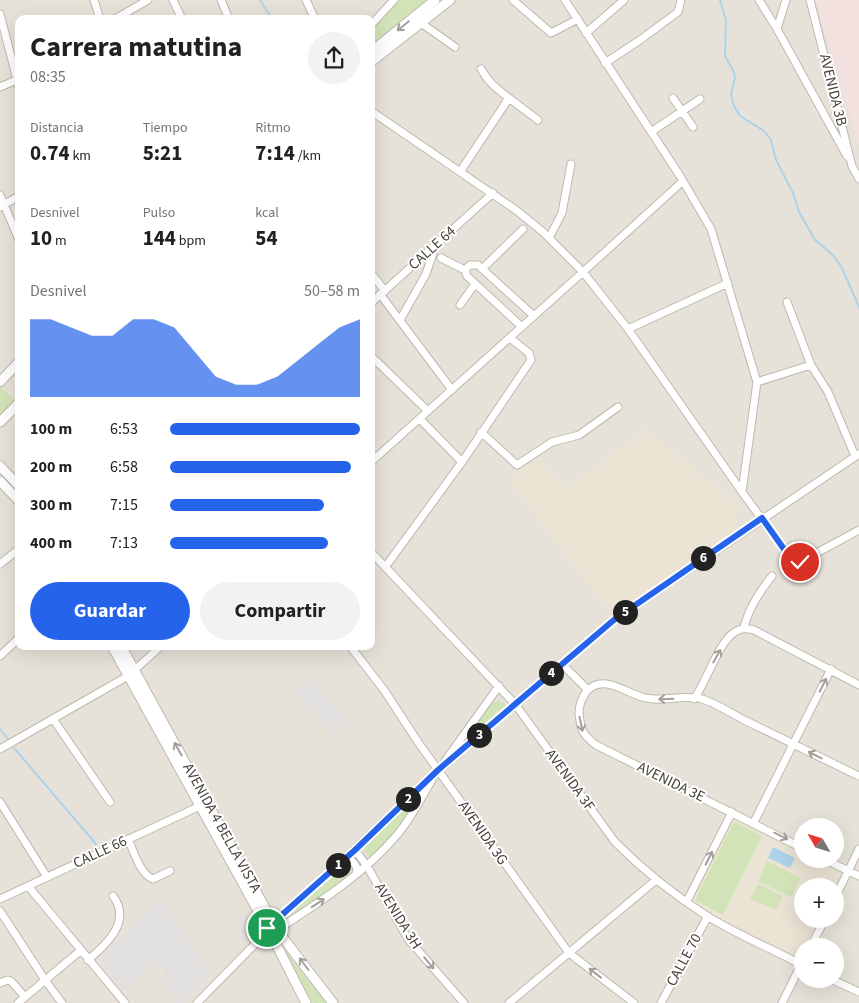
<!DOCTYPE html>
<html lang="es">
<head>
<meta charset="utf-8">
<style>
	:root { --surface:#fff; --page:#f2f2f2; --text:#202124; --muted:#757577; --accent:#2563eb }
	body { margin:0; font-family:"Source Sans 3",sans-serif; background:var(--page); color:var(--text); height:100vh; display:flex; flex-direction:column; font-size:19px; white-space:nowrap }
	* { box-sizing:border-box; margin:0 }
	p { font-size:16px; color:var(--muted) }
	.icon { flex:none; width:28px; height:28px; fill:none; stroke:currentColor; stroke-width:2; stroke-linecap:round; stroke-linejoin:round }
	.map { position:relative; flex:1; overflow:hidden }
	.side { position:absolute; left:15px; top:15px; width:360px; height:635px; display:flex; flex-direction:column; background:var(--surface); border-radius:10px; box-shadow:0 5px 20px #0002 }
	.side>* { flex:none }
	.needle { width:32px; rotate:309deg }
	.tools { position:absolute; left:794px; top:818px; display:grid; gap:10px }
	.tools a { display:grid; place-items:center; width:50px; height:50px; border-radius:50%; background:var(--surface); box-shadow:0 5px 20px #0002; font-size:25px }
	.pin { position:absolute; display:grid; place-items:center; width:42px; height:42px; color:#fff; margin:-21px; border:2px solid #fff; border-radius:50%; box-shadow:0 1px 5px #0007 }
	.km { position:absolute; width:25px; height:25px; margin:-12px; border-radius:50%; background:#222; color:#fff; font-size:14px; line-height:25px; text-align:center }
	.round { display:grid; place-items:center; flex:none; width:52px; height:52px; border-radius:26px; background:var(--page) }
	.summary { display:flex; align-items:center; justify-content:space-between; height:85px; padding:0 15px }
	h1 { font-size:28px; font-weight:700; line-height:38px }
	.metrics { display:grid; grid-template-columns:repeat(3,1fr); gap:8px; height:85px; padding:5px 15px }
	.metrics div { display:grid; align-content:center }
	.metrics b { font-size:21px; font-weight:700 }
	.metrics small { font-size:14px; font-weight:400 }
	.metrics p { font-size:14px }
	.chart { height:140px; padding:10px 15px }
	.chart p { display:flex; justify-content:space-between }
	.chart svg { width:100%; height:90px; margin-top:5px; fill:var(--accent); opacity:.7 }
	.cta { display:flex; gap:10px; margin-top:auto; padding:10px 15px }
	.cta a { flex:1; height:58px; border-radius:30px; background:var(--accent); color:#fff; font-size:20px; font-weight:700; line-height:58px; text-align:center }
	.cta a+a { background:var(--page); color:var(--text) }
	ul { padding:0 15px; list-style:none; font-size:16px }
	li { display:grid; grid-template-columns:80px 60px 1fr; align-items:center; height:38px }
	li i { height:12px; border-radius:6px; background:var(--accent) }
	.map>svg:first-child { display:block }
</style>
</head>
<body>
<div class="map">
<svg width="859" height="1003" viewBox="0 0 859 1003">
	<rect width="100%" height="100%" fill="#f3f0ea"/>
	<!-- residential -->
	<path fill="#e7e2d9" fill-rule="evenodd" d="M 0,0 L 859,0 L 859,1003 L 0,1003 ZM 19,19 L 371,19 L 371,646 L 19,646 ZM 802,826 L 835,826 L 835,859 L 802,859 ZM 802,886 L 835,886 L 835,919 L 802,919 ZM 802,946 L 835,946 L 835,979 L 802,979 Z"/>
	<!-- education -->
	<path fill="#ebe4d5" d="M 644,429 L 738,504 L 736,535 L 615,619 L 508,480 L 538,457 L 565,489 Z
		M 734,816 L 802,852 L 802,859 L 816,859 L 839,871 L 831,886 L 802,886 L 802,919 L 816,919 L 797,956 L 710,913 L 691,900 Z"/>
	<!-- medical -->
	<path fill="#f2e1df" d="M 815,0 L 859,0 L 859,146 Z"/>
	<!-- green -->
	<path fill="#d1e3b7" d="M 399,0 L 430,0 L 371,47 L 371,31 Z
		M 0,387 L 15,400 L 0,416 Z
		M 499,701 L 504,703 L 506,707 L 504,711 L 455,753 L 491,704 Z
		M 421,793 L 396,833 L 370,858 L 362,848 Z
		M 734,822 L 762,836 L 723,915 L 695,900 Z
		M 767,861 L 800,878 L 791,897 L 758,881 Z
		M 344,863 L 351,863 L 354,867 L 354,873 L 287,919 L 300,904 Z
		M 758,884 L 783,896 L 776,910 L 750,899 Z
		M 283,948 L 326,1003 L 313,1003 Z"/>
	<!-- parking -->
	<path fill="#e2e0de" d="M 307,679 L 316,684 L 351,722 L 334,736 L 293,692 Z
		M 160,897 L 211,974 L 182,1003 L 177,1003 L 160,982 L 166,972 L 156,962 L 124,991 L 99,960 Z"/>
	<!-- water -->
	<path fill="#add3ea" d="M 773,847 L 795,858 L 790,868 L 768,858 Z"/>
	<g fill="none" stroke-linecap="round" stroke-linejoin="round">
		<!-- stream -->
		<path stroke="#add3ea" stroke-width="2" d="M 260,0 L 272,19
			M 720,0 L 726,20 L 725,56 L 734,72 L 735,78 L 731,95 L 734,106 L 740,116 L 764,131 L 771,140 L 776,160 L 793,193 L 799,212 L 815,240 L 833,255 L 842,268 L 859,307
			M 0,729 L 8,739
			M 14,748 L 96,844"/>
		<!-- minor casing -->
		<g stroke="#beb8ad" stroke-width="9">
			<path id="minor" d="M 94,0 L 100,19
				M 173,0 L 182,19
				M 221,0 L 229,19
				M 306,0 L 315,19
				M 513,0 L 551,33 L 578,19
				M 565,0 L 680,176 L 711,229 L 757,382 L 742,492
				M 759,0 L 777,29
				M 786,0 L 777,29 L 847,156
				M 810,0 L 852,166 L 859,179
				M 0,14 L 19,87
				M 115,19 L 148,0
				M 421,23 L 455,47
				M 371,25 L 394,0
				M 586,33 L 624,0
				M 605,63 L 640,40 L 678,12 L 681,0
				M 0,87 L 19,79
				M 509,98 L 538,120
				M 673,98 L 693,127
				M 371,111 L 516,210 L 543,232 L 583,272 L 371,462
				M 651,132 L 700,99
				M 460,172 L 509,98 C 497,89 488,82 481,69
				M 683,181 L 583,272 L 628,329 L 742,492 L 791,559 L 795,562 L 800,562 L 859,530
				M 0,195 L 19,240
				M 0,207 L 19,196
				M 549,238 L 562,213 L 571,164
				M 441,258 L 465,270
				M 482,269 L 523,229
				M 371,273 L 385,291
				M 380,294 L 452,390
				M 787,302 L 811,365 L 828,392 L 855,456
				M 371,303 L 493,193
				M 460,305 L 475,284
				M 400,320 L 426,274 L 435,247
				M 522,327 L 467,276 L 465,270 L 470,265 L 478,265 L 534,316
				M 628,329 L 728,283
				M 371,356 L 428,411
				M 757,382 L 811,365
				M 420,419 L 462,462
				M 481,432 L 517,465 L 552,442 L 579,435 L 618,407
				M 371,552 L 515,704 L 615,842 C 643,870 674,895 707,916 C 736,934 772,949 802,965
				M 0,564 L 19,549
				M 386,566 L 462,462 L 531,360 L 529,353 L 510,338
				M 744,628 C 748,609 760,591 772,576
				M 350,646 L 384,690 L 418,742 L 569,953 L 634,1003
				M 0,656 L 19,638
				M 562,664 L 588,690
				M 694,699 C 706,683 719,641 735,632 C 741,628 746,628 754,630 L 859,685
				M 53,719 L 110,802
				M 0,749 L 128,676 L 161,646
				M 445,761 L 499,686
				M 0,802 L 47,877
				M 754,822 L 831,669
				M 128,839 C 134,852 140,874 153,879 L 170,871
				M 802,848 L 596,745 C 582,734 581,731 579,713 C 579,705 582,698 586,692 C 602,673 624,692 642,697 C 661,703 682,694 702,699 C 714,702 734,715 746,721 C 784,739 821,758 859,776
				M 355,850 L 367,866 L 408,939 L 464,1003
				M 824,859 L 859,876
				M 343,860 L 352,861 C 356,865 358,868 356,874
				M 28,886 L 125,1003
				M 835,898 L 859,849
				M 0,899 L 200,806
				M 687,901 L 732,812
				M 0,911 L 45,980 L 62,1003
				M 274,932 C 318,903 363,875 397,835 C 411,819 421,798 432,780
				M 811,946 L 825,919
				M 88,960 C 107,944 132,921 113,896
				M 831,979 L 859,992
				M 0,983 L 8,980 L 11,981 L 25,997
				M 18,1003 L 80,951
				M 197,1003 L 263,936 L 267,928 L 343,860 L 439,770 L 615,619 L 859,454
				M 509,1003 L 656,880
				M 661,1003 L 708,916
				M 782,1003 L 802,963"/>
		</g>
		<!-- tertiary casing -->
		<g stroke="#beb8ad" stroke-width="11">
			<path id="tertiary" d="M 371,52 L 435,0
				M 371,62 L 450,0
				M 0,382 L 19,362
				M 0,422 L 19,403
				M 0,466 L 19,486
				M 0,481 L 19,501
				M 112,646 L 273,938 L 306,1003
				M 121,646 L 277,930 L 333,1003"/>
		</g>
		<!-- minor -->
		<use href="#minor" stroke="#fff" stroke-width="7"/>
		<!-- tertiary -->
		<use href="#tertiary" stroke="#fff" stroke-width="9"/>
	</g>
	<!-- one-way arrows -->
	<defs><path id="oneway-shaft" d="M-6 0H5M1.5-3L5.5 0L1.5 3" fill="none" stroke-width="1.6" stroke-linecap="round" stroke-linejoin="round" transform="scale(1.25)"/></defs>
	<g stroke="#a3a09c">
		<use href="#oneway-shaft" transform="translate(403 26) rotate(141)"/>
		<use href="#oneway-shaft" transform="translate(717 656) rotate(-60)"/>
		<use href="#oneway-shaft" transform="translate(823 685) rotate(-63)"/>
		<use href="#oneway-shaft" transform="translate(666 699) rotate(178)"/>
		<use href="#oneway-shaft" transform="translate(581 724) rotate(78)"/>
		<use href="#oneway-shaft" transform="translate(178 749) rotate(-119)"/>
		<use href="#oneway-shaft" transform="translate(815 755) rotate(-154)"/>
		<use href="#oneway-shaft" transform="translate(781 836) rotate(27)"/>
		<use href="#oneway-shaft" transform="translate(709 858) rotate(-63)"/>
		<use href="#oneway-shaft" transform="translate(318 903) rotate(-33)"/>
		<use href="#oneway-shaft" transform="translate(429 963) rotate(50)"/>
		<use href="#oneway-shaft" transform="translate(304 964) rotate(-127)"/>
		<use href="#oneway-shaft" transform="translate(595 973) rotate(-142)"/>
	</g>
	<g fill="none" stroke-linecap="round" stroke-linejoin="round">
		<!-- route casing -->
		<g stroke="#fff" stroke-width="10">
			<path id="route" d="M 267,928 L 355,850 L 438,770 L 615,619 L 762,518 L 791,559 L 795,562 L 800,562"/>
		</g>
		<!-- route -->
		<use href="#route" stroke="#2563eb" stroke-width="6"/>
	</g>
	<g text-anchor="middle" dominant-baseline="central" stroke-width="4" stroke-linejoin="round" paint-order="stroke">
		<!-- street labels -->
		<g font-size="15" fill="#474139" stroke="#fff">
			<text transform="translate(833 90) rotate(76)">AVENIDA 3B</text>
			<text transform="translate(432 248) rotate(-42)">CALLE 64</text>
			<text transform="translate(570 780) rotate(54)">AVENIDA 3F</text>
			<text transform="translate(671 782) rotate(26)">AVENIDA 3E</text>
			<text transform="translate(222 828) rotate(61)">AVENIDA 4 BELLA VISTA</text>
			<text transform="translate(483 833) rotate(55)">AVENIDA 3G</text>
			<text transform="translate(100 852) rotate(-25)">CALLE 66</text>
			<text transform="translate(398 916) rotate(58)">AVENIDA 3H</text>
			<text transform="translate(684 960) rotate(-62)">CALLE 70</text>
		</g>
	</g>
</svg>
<div class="tools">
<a><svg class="needle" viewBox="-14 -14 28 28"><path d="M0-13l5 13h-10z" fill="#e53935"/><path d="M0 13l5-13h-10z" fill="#757577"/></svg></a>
<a>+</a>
<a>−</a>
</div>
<div class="pin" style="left:267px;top:928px;background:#1e9e55"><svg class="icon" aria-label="arrive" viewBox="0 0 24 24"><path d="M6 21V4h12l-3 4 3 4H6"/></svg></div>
<div class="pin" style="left:800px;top:562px;background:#d93025"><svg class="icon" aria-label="check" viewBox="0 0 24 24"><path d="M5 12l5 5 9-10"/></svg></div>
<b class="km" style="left:338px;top:865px">1</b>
<b class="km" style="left:408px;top:799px">2</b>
<b class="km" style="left:479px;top:735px">3</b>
<b class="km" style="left:551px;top:673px">4</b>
<b class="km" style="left:625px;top:612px">5</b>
<b class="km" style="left:703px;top:558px">6</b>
<section class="side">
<div class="summary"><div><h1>Carrera matutina</h1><p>08:35</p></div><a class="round"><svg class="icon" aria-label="share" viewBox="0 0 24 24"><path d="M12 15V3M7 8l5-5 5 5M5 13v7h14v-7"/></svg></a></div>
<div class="metrics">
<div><p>Distancia</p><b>0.74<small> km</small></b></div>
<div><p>Tiempo</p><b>5:21</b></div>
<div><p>Ritmo</p><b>7:14<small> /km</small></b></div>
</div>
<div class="metrics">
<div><p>Desnivel</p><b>10<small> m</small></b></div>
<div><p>Pulso</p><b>144<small> bpm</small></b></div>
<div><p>kcal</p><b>54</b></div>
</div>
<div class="chart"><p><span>Desnivel</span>50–58 m</p>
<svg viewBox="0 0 160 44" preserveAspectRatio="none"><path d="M0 44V6L10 6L20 10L30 14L40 14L50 6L60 6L70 10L80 22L90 34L100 38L110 38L120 34L130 26L140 18L150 10L160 6V44z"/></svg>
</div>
<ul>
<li><b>100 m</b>6:53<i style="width:100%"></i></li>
<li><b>200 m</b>6:58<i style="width:95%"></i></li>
<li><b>300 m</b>7:15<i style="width:81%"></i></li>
<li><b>400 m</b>7:13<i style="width:83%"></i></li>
</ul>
<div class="cta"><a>Guardar</a><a>Compartir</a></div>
</section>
</div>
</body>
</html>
